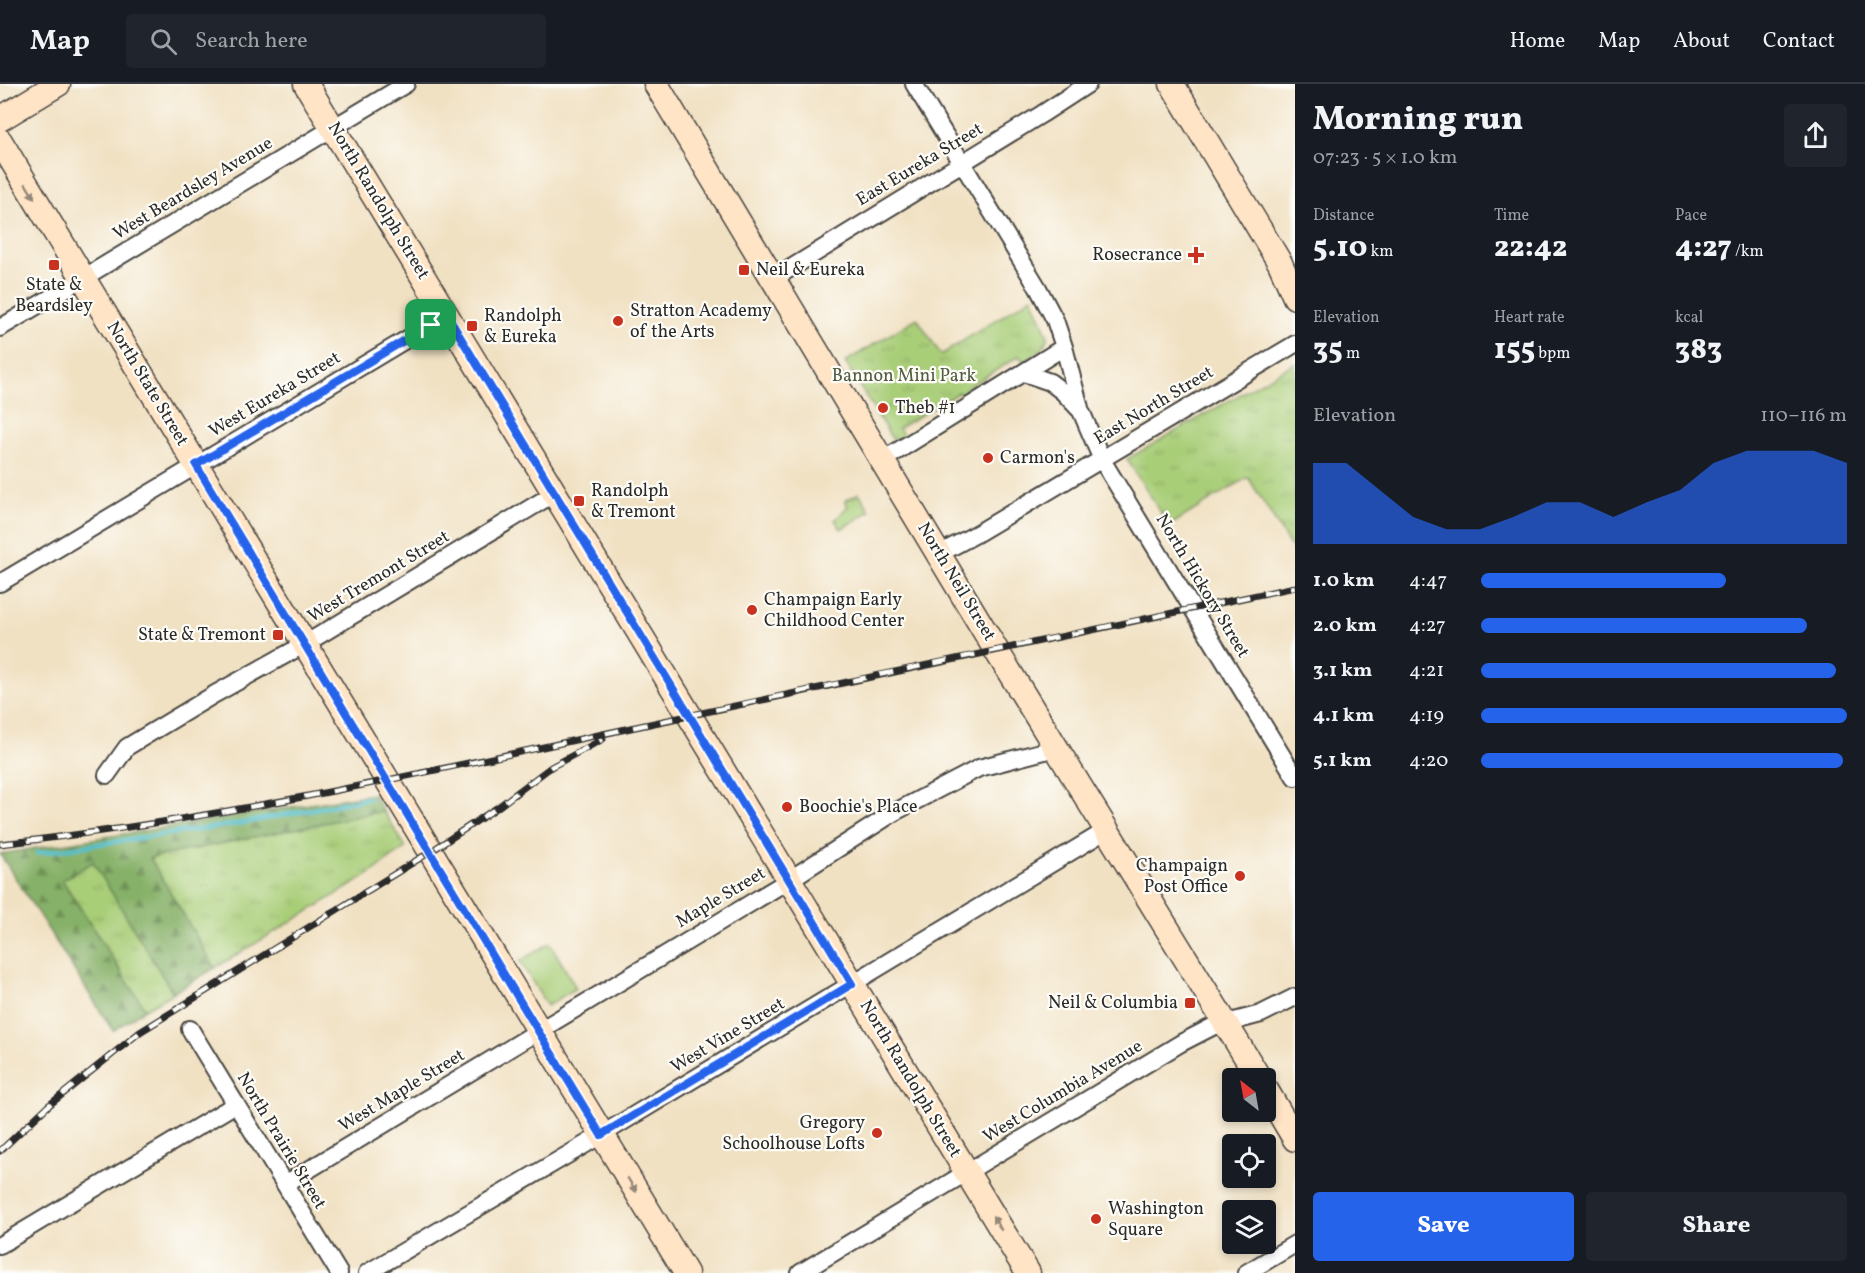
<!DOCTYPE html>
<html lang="en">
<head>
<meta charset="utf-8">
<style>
	:root { --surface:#171b24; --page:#20242c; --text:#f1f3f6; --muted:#9ea1a6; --line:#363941; --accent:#2563eb }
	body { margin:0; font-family:Vollkorn,serif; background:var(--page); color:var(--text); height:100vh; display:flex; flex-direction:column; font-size:22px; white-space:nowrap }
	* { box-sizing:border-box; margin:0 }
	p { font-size:20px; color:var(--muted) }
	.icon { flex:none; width:33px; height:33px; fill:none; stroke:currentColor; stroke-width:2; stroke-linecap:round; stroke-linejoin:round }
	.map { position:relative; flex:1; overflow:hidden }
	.panel { display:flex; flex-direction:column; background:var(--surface); width:570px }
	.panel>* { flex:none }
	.needle { width:39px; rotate:329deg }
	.tools { position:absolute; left:1222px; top:984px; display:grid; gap:12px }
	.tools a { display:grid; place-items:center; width:54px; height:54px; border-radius:6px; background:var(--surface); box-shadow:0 3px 9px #0003; font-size:30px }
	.pin { position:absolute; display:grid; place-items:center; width:51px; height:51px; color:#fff; margin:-26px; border-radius:12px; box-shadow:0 3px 9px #0006 }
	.round { display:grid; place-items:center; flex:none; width:63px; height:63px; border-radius:6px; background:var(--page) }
	.overview { display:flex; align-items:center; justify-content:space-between; height:102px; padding:0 18px }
	h1 { font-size:33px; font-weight:800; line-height:45px }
	.metrics { display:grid; grid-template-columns:repeat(3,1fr); gap:9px; height:102px; padding:6px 18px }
	.metrics div { display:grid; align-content:center }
	.metrics b { font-size:30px; font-weight:800 }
	.metrics small { font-size:16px; font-weight:400 }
	.metrics p { font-size:16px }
	.chart { height:168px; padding:12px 18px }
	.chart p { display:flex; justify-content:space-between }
	.chart svg { width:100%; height:108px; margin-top:6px; fill:var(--accent); opacity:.7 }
	.cta { display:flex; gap:12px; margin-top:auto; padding:12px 18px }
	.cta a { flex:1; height:69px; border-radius:6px; background:var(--accent); color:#fff; font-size:24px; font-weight:800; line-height:69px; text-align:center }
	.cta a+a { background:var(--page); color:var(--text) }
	ul { padding:0 18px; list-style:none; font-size:20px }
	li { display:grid; grid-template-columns:96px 72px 1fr; align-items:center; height:45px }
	li i { height:15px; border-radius:8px; background:var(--accent) }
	header { display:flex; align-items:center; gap:36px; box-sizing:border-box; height:84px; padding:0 30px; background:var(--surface); border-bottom:2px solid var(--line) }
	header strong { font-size:28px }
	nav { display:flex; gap:33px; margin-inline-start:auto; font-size:21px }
	.search { width:420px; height:54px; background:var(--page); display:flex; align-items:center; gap:15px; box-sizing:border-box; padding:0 21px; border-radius:6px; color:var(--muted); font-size:22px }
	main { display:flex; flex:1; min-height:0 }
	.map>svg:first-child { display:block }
</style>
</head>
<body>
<header>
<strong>Map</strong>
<div class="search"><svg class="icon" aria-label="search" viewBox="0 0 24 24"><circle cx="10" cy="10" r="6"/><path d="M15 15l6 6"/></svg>Search here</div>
<nav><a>Home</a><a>Map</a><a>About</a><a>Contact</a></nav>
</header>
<main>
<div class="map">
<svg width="1295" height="1189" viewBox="0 0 1295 1189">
	<defs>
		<pattern id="grass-tufts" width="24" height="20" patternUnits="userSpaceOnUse" patternTransform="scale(1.5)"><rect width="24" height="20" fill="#a9ce78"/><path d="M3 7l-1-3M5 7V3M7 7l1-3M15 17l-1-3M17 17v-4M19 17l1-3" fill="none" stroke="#92b168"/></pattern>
		<pattern id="forest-firs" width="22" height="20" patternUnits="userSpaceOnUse" patternTransform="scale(1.5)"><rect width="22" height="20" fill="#86b168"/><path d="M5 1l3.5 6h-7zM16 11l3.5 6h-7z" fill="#6e9056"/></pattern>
	</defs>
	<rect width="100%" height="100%" fill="#fdfcf7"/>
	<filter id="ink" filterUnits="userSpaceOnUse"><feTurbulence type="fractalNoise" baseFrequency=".0167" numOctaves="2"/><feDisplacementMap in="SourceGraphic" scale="12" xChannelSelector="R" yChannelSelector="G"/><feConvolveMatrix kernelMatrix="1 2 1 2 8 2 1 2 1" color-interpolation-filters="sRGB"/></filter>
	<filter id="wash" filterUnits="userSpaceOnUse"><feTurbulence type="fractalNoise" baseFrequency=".008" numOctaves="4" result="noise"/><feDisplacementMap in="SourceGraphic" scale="24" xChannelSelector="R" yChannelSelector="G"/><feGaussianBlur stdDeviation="1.35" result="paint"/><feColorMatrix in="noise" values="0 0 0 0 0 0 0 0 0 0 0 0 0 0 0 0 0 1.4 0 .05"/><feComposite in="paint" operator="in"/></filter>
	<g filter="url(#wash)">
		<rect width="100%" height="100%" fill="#f1e1c3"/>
		<!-- grass -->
		<path fill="url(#grass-tufts)" stroke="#6a7c52" stroke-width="1.5" d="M 1032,213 L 1048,252 L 1043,264 L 1024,278 L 1019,272 L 965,305 L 969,312 L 966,316 L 959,308 L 899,344 L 903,351 L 900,354 L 892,355 L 845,278 L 917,234 L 941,271 Z
			M 1295,279 L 1295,470 L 1248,393 L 1169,442 L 1127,375 Z
			M 859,409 L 870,427 L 841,445 L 835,436 L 848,422 L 845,417 Z
			M 383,727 L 406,763 L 367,792 L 215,884 L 149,774 Z
			M 93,777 L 173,909 L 145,925 L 62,796 Z"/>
		<!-- forest -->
		<path fill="url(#forest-firs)" stroke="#586e4a" stroke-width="1.5" d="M 373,710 L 383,727 L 150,774 L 215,884 L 173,909 L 93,778 L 62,796 L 145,925 L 113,947 L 0,770 Z"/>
		<!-- garden -->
		<path fill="#a9ce78" stroke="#6a7c52" stroke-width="1.5" d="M 550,859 L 576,904 L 547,922 L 520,877 Z"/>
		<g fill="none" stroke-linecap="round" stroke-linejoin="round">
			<!-- stream -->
			<path stroke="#51becb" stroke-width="4.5" d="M 37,769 L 238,740 L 369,714"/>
		</g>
	</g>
	<g filter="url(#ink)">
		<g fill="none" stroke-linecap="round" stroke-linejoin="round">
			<!-- street casing -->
			<g stroke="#494642" stroke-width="20">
				<path id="street" d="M 914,0 L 1038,204 L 1055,236 L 1064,263 L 1080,324
					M 773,195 L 1042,30 L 1088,0
					M 0,244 L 406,0
					M 1024,289 L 1050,298 L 1063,308 L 1081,327 L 1102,376 L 1295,693
					M 883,376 L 1064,263
					M 939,470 L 978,449 L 1295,260
					M 0,499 L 447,231
					M 107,691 L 127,663 L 215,610 L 305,560 L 555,409
					M 190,945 L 339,1189
					M 285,1100 L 789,796 L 893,729 L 979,684 L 1056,664
					M 0,1161 L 236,1020
					M 367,1189 L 586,1060 L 1107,746
					M 800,1189 L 1181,959 L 1212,943 L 1261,930 L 1295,913
					M 1246,1189 L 1295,1160"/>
			</g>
			<!-- secondary casing -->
			<g stroke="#494642" stroke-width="27">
				<path id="secondary" d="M 306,0 L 1028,1189
					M 656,0 L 996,566 L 1259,994
					M 1172,0 L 1280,179 L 1295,213
					M 0,35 L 58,0
					M 0,57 L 686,1189
					M 1266,1006 L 1295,1055"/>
			</g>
			<!-- street -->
			<use href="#street" stroke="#fff" stroke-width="16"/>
			<!-- secondary -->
			<use href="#secondary" stroke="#ffe4c6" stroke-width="24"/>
			<!-- rail casing -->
			<g stroke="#2b2b2b" stroke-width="7">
				<path id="rail" d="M 0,760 C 211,737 419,690 626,645 C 849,597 1072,550 1295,503
					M 0,1067 L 48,1022 L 140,948 L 430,768 L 498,723 L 551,683 L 603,655"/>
			</g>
			<!-- rail -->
			<use href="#rail" stroke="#fdfcf7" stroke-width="4.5" stroke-dasharray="14" stroke-linecap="butt"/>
		</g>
		<!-- one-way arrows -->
		<defs><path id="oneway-solid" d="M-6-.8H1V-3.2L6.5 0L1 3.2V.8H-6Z" transform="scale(1.5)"/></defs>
		<g fill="#958878">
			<use href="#oneway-solid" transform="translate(30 107) rotate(59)"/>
			<use href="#oneway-solid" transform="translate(632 1101) rotate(59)"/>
			<use href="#oneway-solid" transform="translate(997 1139) rotate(-121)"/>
		</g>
	</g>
	<g fill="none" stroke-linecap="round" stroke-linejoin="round" filter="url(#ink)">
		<!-- route casing -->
		<g stroke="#fff" stroke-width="12">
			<path id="route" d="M 447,231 L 852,900 L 601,1051 L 196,381 Z"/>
		</g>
		<!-- route -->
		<use href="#route" stroke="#2563eb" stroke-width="8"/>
	</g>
	<!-- markers -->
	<g fill="#c8321e" stroke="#fdfcf7" stroke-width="2">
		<path d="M1193 162h6v6h6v6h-6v6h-6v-6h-6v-6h6z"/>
		<rect x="48" y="175" width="12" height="12" rx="3"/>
		<rect x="738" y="180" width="12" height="12" rx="3"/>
		<circle cx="618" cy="237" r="6"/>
		<rect x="466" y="236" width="12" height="12" rx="3"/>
		<circle cx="883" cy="324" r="6"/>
		<circle cx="988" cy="374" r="6"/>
		<rect x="573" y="411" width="12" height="12" rx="3"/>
		<circle cx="752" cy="526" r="6"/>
		<rect x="272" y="545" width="12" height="12" rx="3"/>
		<circle cx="787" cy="723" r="6"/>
		<circle cx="1240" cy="792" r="6"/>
		<rect x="1184" y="913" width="12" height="12" rx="3"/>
		<circle cx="877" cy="1049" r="6"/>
		<circle cx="1096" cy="1135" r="6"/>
	</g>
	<g text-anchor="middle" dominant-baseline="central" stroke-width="4.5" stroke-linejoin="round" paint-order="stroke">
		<!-- street labels -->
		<g font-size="18" fill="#2b2b2b" stroke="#fdfcf7">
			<text transform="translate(920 81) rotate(-31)">East Eureka Street</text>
			<text transform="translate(193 105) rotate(-31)">West Beardsley Avenue</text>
			<text transform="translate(378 117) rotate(59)">North Randolph Street</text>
			<text transform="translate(147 300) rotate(59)">North State Street</text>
			<text transform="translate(275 311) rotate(-31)">West Eureka Street</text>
			<text transform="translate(1154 322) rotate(-31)">East North Street</text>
			<text transform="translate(379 493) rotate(-31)">West Tremont Street</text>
			<text transform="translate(956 498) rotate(59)">North Neil Street</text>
			<text transform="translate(1202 502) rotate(59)">North Hickory Street</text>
			<text transform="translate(721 814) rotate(-31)">Maple Street</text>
			<text transform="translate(728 952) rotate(-31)">West Vine Street</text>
			<text transform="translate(910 995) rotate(59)">North Randolph Street</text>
			<text transform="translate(402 1007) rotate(-31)">West Maple Street</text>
			<text transform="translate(1063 1008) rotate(-31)">West Columbia Avenue</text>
			<text transform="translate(281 1057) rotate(59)">North Prairie Street</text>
		</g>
		<!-- poi labels -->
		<g font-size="18" fill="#2b2b2b" stroke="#fdfcf7" text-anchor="start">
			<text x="1182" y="171" text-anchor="end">Rosecrance</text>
			<text x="756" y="186">Neil &amp; Eureka</text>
			<text x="54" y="201" text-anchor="middle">State &amp;<tspan x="54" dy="21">Beardsley</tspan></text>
			<text x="630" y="227">Stratton Academy<tspan x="630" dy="21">of the Arts</tspan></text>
			<text x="484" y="232">Randolph<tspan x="484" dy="21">&amp; Eureka</tspan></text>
			<text x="895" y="324">Theb #1</text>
			<text x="1000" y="374">Carmon's</text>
			<text x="591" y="407">Randolph<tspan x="591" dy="21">&amp; Tremont</tspan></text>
			<text x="764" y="516">Champaign Early<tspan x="764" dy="21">Childhood Center</tspan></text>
			<text x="266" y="551" text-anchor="end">State &amp; Tremont</text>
			<text x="799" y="723">Boochie's Place</text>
			<text x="1228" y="782" text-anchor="end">Champaign<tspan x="1228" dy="21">Post Office</tspan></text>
			<text x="1178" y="919" text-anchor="end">Neil &amp; Columbia</text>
			<text x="865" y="1039" text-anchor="end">Gregory<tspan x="865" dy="21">Schoolhouse Lofts</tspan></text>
			<text x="1108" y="1125">Washington<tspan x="1108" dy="21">Square</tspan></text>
		</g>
		<!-- park labels -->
		<g font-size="18" fill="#515c42" stroke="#fdfcf7">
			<text x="904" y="292">Bannon Mini Park</text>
		</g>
	</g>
</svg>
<div class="tools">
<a><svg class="needle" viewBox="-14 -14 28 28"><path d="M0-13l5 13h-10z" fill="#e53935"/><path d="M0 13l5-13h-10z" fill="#9ea1a6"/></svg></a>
<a><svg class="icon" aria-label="locate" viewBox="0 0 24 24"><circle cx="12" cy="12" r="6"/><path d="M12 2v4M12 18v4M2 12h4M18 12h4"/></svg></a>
<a><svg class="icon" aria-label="layers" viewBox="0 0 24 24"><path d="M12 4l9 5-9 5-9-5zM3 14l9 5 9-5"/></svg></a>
</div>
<div class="pin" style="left:431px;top:241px;background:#1e9e55"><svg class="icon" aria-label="arrive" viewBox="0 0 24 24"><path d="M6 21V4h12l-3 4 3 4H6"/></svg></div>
</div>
<section class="panel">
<div class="overview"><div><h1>Morning run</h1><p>07:23 · 5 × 1.0 km</p></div><a class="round"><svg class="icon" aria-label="share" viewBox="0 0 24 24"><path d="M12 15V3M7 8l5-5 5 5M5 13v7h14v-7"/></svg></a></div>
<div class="metrics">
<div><p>Distance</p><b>5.10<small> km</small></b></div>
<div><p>Time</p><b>22:42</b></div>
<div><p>Pace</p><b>4:27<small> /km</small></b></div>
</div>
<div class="metrics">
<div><p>Elevation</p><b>35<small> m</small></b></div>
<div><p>Heart rate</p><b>155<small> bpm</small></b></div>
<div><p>kcal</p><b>383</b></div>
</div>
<div class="chart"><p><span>Elevation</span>110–116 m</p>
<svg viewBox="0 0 160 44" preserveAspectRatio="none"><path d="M0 44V11L10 11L20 22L30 33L40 38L50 38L60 33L70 27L80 27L90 33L100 27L110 22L120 11L130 6L140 6L150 6L160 11V44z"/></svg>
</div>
<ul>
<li><b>1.0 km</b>4:47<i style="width:67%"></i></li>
<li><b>2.0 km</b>4:27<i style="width:89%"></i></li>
<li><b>3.1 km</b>4:21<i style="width:97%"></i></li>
<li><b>4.1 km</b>4:19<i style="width:100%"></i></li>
<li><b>5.1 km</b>4:20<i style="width:99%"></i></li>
</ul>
<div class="cta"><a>Save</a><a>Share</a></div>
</section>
</main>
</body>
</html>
